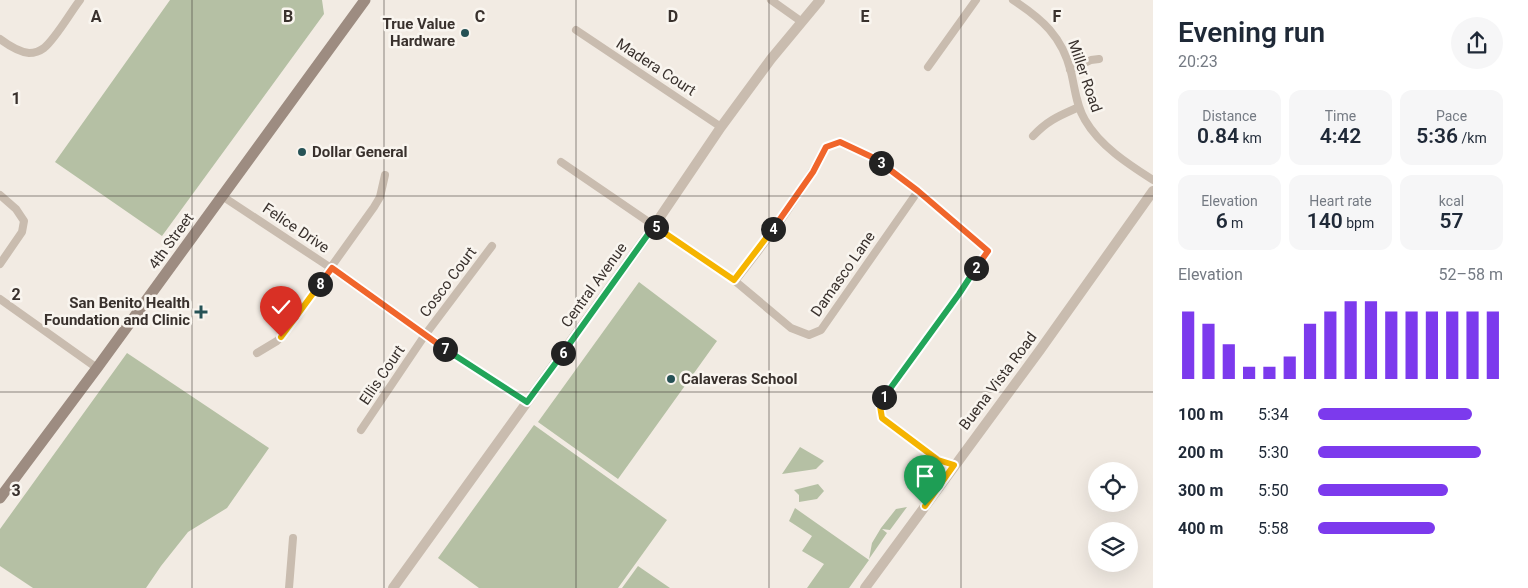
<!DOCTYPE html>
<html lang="en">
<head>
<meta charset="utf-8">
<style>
	:root { --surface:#fff; --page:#f6f6f7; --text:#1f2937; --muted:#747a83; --accent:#7c3aed }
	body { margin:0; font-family:Roboto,sans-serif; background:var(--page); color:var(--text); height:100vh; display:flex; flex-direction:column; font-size:19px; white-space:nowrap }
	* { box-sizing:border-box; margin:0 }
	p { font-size:16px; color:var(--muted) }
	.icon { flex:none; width:28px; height:28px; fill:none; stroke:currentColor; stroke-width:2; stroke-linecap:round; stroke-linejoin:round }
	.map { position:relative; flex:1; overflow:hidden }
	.details { display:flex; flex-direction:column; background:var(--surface); width:375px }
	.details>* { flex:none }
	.controls { position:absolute; left:1088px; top:462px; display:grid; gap:10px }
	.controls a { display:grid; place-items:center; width:50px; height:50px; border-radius:50%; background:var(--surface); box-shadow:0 5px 20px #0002; font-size:25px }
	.pin { position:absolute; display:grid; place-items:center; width:42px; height:42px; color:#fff; margin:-51px -21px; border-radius:50% 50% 50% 0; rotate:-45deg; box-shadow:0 0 5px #0007 }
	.pin .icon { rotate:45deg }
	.km { position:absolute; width:25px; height:25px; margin:-12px; border-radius:50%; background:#222; color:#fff; font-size:14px; line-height:25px; text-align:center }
	.round { display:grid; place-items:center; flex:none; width:52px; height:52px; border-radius:26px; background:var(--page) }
	.headline { display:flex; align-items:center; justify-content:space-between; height:85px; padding:0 25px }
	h1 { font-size:28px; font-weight:600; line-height:38px }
	.figures { display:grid; grid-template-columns:repeat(3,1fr); gap:8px; height:85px; padding:5px 25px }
	.figures div { display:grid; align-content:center; border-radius:12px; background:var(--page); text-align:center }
	.figures b { font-size:21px; font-weight:600 }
	.figures small { font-size:14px; font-weight:400 }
	.figures p { font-size:14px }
	.chart { height:140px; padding:10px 25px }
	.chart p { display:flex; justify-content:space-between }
	.chart svg { width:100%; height:90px; margin-top:5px; stroke:var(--accent); stroke-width:6 }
	ul { padding:0 25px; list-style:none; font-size:16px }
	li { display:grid; grid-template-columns:80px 60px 1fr; align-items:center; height:38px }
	li i { height:12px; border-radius:6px; background:var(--accent) }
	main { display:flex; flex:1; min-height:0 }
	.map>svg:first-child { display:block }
</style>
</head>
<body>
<main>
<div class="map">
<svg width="1153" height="588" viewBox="0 0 1153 588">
	<rect width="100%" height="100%" fill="#f2ebe3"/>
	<!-- green -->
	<path fill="#b5c0a4" d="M 170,0 L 322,0 L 324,14 L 162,236 L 55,162 Z
		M 639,282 L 717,341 L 618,479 L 538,422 Z
		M 127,353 L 269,448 L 227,508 L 188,532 L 161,566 L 146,588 L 33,588 L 0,566 L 0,529 Z
		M 534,425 L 667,520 L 618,588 L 479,588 L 438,558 Z
		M 800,447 L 824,461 L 816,469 L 782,474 Z
		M 818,484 L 824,491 L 817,499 L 799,502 L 799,495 L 794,490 Z
		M 907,507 L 890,530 L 882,529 L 887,533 L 869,559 L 872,543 L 881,528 L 896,509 Z
		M 795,508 L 869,560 L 849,588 L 807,588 L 824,564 L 802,551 L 812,536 L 789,521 Z
		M 638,566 L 670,588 L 622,588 Z"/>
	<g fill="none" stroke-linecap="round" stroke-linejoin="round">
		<!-- minor -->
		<path stroke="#c9bcaf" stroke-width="8" d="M 771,0 L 802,22
			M 1013,0 C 1042,19 1062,36 1071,72 C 1075,88 1076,105 1085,120 C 1100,146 1128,164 1153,180
			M 576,30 L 721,127
			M 0,39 C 8,45 18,52 29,53 C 34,53 40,51 44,48 C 56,38 70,13 80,0
			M 928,67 L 976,0
			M 1070,70 L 1091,60 L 1099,59
			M 1033,136 C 1048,120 1059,116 1079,107
			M 561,162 L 735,281 L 791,328 L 809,335 L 821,330 L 918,191
			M 0,195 L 16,209 L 24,221 L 22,232 L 0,264
			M 222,196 L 331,268 L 425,335 L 527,402
			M 735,281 C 768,240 801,194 826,147 L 840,142 L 874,158 L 918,191 L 988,251 L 959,294 L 886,393 L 881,406 L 882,418 L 938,460 L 954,465
			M 0,299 L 97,368
			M 257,353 L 277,341 L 281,337 L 374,207 L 380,197 L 385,175
			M 361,430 L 425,335 L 492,246
			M 289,588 L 293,538"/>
		<!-- tertiary -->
		<path stroke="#c9bcaf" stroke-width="10" d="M 393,588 L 654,226 L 721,127 L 771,59 L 820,0
			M 865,588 L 1040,350 L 1153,191"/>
		<!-- secondary -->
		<path stroke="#9d8c81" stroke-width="11" d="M 0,498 L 97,368 L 365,0"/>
	</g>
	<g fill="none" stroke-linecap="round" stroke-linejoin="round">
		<!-- split-1 casing -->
		<g stroke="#fff" stroke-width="10">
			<path id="split-1" d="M 884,397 L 880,406 L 882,418 L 938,460 L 954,465 L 925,506"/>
		</g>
		<!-- split-2 casing -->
		<g stroke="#fff" stroke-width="10">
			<path id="split-2" d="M 884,397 L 959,294 L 976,268"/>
		</g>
		<!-- split-3 casing -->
		<g stroke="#fff" stroke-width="10">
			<path id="split-3" d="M 881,163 L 918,191 L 988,251 L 976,268"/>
		</g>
		<!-- split-4 casing -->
		<g stroke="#fff" stroke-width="10">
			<path id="split-4" d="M 773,229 L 813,172 L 826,147 L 840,142 L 874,158 L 881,163"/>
		</g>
		<!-- split-5 casing -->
		<g stroke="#fff" stroke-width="10">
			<path id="split-5" d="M 656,227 L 734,280 L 773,229"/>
		</g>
		<!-- split-6 casing -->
		<g stroke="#fff" stroke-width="10">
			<path id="split-6" d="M 563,353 L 654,226 L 656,227"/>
		</g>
		<!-- split-7 casing -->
		<g stroke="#fff" stroke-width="10">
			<path id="split-7" d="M 445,349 L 527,402 L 563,353"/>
		</g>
		<!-- split-8 casing -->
		<g stroke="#fff" stroke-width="10">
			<path id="split-8" d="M 320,284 L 332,268 L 445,349"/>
		</g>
		<!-- split-9 casing -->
		<g stroke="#fff" stroke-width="10">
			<path id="split-9" d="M 281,337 L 320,284"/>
		</g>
		<!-- split-1 -->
		<use href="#split-1" stroke="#f5b400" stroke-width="6"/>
		<!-- split-2 -->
		<use href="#split-2" stroke="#22a559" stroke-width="6"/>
		<!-- split-3 -->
		<use href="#split-3" stroke="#f0652b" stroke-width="6"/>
		<!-- split-4 -->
		<use href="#split-4" stroke="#f0652b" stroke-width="6"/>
		<!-- split-5 -->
		<use href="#split-5" stroke="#f5b400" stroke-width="6"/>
		<!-- split-6 -->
		<use href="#split-6" stroke="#22a559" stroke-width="6"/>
		<!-- split-7 -->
		<use href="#split-7" stroke="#22a559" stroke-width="6"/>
		<!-- split-8 -->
		<use href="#split-8" stroke="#f0652b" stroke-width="6"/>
		<!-- split-9 -->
		<use href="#split-9" stroke="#f5b400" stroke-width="6"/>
	</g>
	<!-- grid -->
	<path fill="none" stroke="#39312d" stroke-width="1" stroke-opacity="0.55" d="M 192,0 L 192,588M 384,0 L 384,588M 576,0 L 576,588M 769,0 L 769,588M 961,0 L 961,588M 0,196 L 1153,196M 0,392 L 1153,392"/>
	<!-- markers -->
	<g fill="#265256" stroke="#f9f5ef" stroke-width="2">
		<circle cx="465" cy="33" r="5"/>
		<circle cx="302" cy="152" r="5"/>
		<path d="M198.5 304.5h5v5h5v5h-5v5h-5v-5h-5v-5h5z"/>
		<circle cx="671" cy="379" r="5"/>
	</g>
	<g text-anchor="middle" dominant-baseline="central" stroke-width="5" stroke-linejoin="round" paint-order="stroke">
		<!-- poi labels -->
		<g font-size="15" font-weight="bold" fill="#39312d" stroke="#f9f5ef" text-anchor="end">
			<text x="455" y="24">True Value<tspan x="455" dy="17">Hardware</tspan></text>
			<text x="312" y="152" text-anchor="start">Dollar General</text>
			<text x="190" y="303">San Benito Health<tspan x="190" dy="17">Foundation and Clinic</tspan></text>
			<text x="681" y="379" text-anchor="start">Calaveras School</text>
		</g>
		<!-- street labels -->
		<g font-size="15" fill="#39312d" stroke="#f9f5ef">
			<text transform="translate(656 67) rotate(33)">Madera Court</text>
			<text transform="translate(1085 76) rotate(71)">Miller Road</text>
			<text transform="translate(296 228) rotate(34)">Felice Drive</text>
			<text transform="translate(171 241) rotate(-54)">4th Street</text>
			<text transform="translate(843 274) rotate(-55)">Damasco Lane</text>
			<text transform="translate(448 282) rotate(-53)">Cosco Court</text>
			<text transform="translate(594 285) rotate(-54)">Central Avenue</text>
			<text transform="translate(382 375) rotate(-56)">Ellis Court</text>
			<text transform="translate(998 381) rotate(-53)">Buena Vista Road</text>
		</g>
	</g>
	<g font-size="16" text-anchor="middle" font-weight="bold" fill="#39312d" stroke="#f9f5ef" stroke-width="5" stroke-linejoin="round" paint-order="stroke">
		<text x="96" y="22">A</text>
		<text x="288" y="22">B</text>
		<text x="480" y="22">C</text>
		<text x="673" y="22">D</text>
		<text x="865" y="22">E</text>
		<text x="1057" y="22">F</text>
		<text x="16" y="104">1</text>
		<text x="16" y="300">2</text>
		<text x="16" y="496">3</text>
	</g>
</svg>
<div class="controls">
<a><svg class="icon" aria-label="locate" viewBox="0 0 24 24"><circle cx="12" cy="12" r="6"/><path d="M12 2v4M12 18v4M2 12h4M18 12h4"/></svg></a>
<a><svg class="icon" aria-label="layers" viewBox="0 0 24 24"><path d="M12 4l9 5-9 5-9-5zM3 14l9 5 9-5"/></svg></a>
</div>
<div class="pin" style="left:925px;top:506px;background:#1e9e55"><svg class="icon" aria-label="arrive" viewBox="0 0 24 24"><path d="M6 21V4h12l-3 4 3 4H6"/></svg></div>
<div class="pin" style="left:281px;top:337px;background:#d93025"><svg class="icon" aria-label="check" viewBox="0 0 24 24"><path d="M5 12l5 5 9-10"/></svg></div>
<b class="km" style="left:884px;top:397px">1</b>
<b class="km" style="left:976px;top:268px">2</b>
<b class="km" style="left:881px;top:163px">3</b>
<b class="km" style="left:773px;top:229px">4</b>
<b class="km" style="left:656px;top:227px">5</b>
<b class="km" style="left:563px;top:353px">6</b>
<b class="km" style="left:445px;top:349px">7</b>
<b class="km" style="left:320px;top:284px">8</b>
</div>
<section class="details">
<div class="headline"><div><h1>Evening run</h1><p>20:23</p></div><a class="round"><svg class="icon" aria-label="share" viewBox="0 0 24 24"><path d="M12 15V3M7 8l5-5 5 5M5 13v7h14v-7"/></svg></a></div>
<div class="figures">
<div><p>Distance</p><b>0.84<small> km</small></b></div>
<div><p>Time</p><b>4:42</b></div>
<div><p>Pace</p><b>5:36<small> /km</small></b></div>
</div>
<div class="figures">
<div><p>Elevation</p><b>6<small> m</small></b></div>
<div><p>Heart rate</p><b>140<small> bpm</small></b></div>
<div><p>kcal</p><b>57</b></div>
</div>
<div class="chart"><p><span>Elevation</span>52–58 m</p>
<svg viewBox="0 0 160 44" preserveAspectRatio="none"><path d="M5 44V11M15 44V17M25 44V27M35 44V38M45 44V38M55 44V33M65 44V17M75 44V11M85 44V6M95 44V6M105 44V11M115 44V11M125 44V11M135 44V11M145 44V11M155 44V11"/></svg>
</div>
<ul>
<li><b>100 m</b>5:34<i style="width:83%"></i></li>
<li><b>200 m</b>5:30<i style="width:88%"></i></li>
<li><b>300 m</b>5:50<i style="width:70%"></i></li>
<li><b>400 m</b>5:58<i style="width:63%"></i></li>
</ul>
</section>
</main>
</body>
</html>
